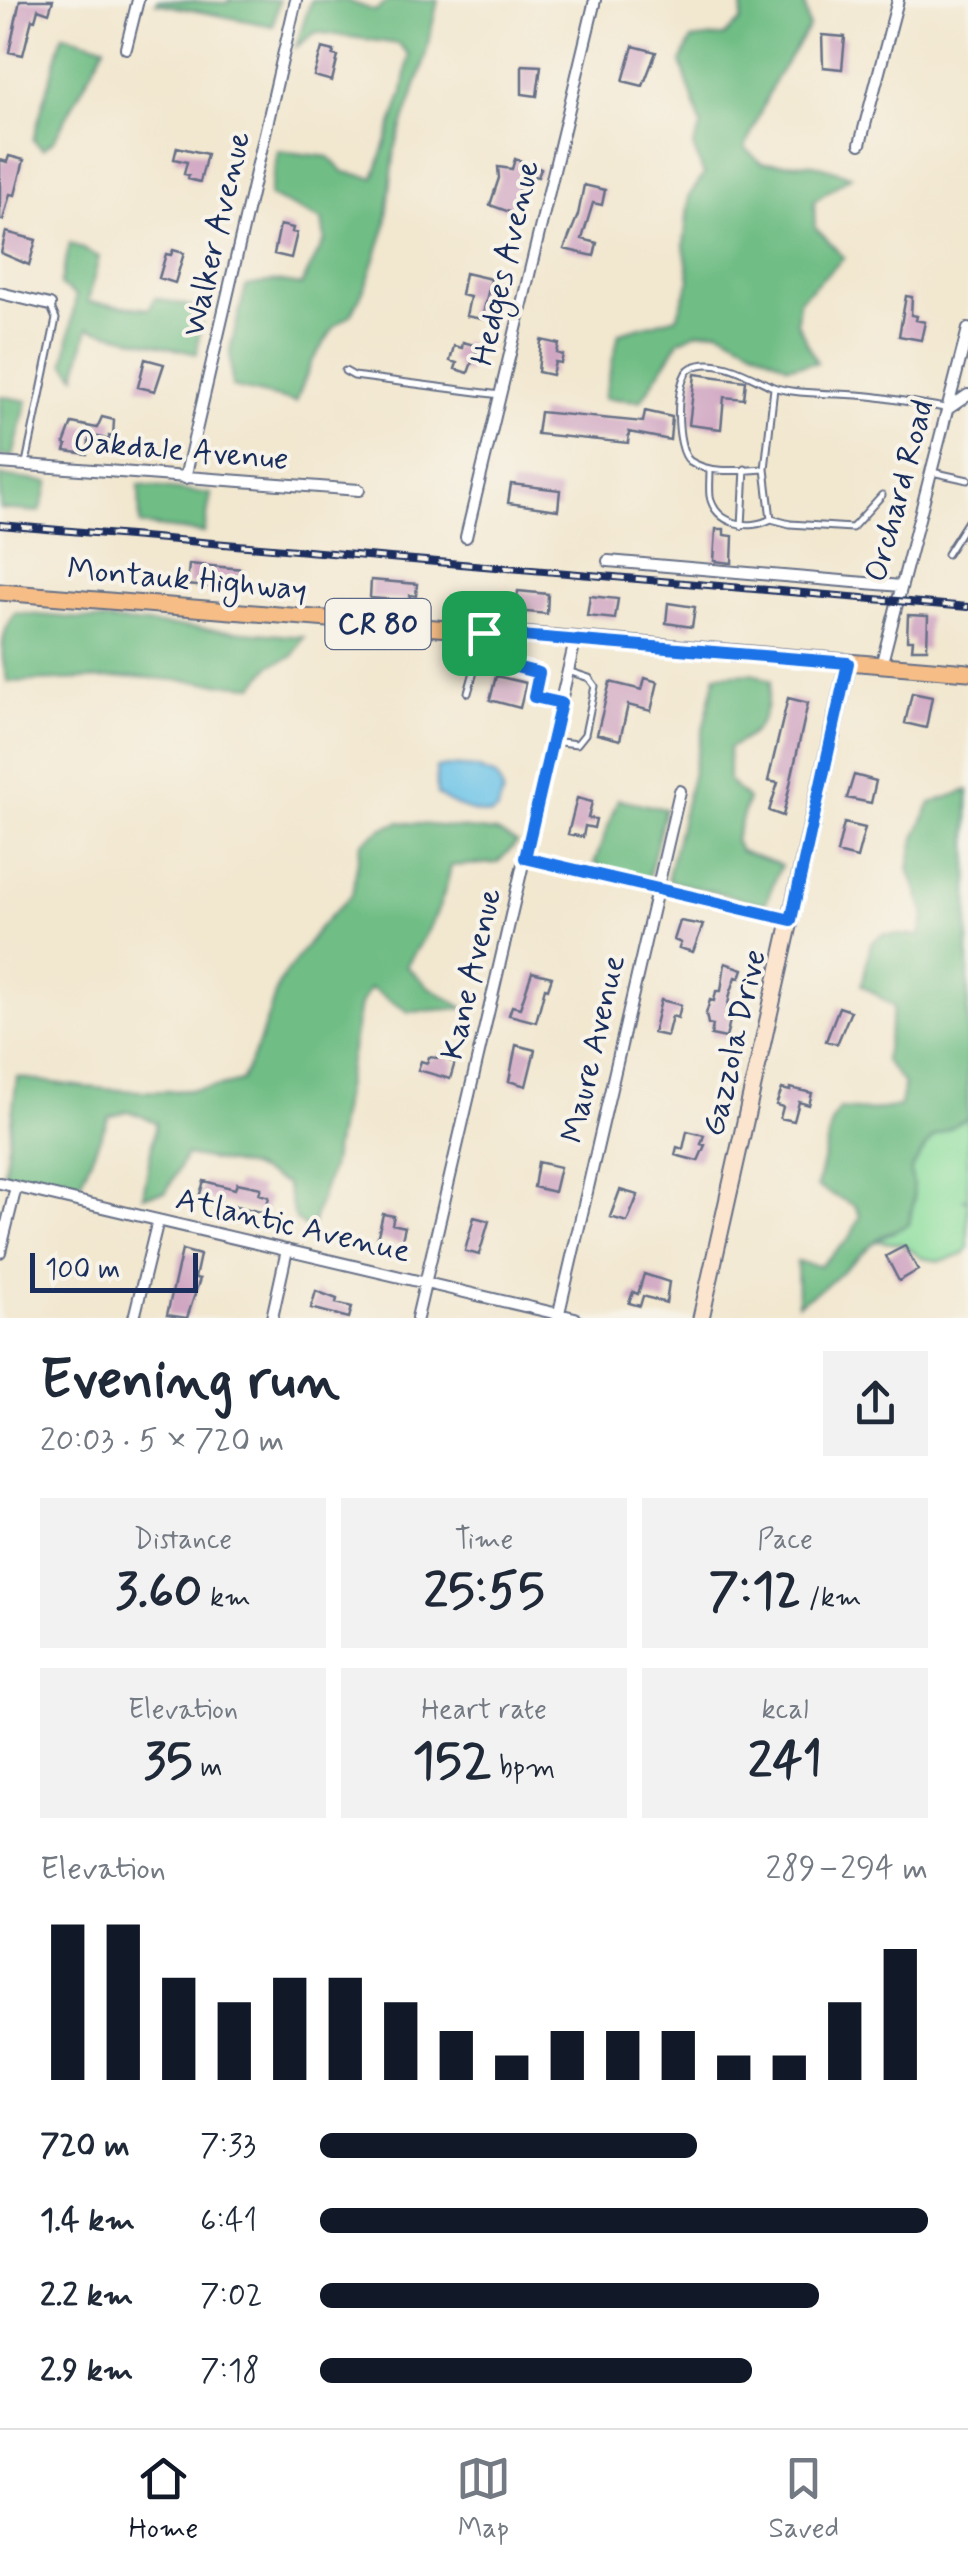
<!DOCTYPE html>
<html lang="en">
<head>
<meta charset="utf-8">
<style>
	:root { --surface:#fff; --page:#f2f2f3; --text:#1f2937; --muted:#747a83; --line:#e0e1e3; --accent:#111827 }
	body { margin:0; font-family:Mynerve,sans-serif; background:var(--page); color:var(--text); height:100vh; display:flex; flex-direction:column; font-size:38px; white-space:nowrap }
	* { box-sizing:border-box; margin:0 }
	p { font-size:32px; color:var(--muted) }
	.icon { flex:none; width:55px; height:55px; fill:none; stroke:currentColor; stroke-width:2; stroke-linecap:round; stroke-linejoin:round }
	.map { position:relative; height:1318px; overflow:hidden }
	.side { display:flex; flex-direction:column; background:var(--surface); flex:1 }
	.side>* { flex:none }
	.scale { position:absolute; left:30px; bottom:25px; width:168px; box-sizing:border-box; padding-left:10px; border:5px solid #1b2f5e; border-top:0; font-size:28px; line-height:35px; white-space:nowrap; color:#1b2f5e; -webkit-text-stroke:8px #f7f3e8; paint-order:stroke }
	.pin { position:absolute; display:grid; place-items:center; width:85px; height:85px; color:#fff; margin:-42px; border-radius:20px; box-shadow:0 5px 15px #0006 }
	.round { display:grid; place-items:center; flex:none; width:105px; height:105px; border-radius:0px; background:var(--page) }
	.overview { display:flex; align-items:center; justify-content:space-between; height:170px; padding:0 40px }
	h1 { font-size:55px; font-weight:700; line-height:75px }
	.stats { display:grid; grid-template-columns:repeat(3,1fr); gap:15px; height:170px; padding:10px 40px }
	.stats div { display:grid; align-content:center; border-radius:0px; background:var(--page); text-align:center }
	.stats b { font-size:50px; font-weight:700 }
	.stats small { font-size:28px; font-weight:400 }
	.stats p { font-size:28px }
	.chart { height:280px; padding:20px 40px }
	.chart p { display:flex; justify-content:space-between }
	.chart svg { width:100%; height:180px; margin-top:10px; stroke:var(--accent); stroke-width:6 }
	ul { padding:0 40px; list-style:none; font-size:32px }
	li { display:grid; grid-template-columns:160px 120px 1fr; align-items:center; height:75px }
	li i { height:25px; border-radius:12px; background:var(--accent) }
	.tab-bar { display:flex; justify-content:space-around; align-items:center; height:140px; border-top:2px solid var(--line); background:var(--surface); font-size:28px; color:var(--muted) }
	.tab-bar a { display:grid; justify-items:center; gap:5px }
	.tab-bar .current { color:var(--accent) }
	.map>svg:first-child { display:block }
</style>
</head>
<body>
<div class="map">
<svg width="968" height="1318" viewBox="0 0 968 1318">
	<rect width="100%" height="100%" fill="#f7f3e8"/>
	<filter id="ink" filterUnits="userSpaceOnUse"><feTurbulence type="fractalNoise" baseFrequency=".01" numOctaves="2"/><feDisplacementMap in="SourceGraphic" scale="20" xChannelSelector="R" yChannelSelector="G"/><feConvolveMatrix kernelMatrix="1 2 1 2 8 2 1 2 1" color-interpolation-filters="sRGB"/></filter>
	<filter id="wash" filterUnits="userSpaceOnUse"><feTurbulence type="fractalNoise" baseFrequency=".0048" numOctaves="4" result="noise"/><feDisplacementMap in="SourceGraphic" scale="40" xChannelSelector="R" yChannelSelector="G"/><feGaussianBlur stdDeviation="2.25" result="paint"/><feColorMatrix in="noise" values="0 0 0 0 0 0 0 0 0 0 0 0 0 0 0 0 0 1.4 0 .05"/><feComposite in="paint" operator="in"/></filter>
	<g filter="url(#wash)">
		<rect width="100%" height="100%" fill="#f2e7cf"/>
		<!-- green -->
		<path fill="#8bde9e" stroke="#53867e" stroke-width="2.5" d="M 968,1118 L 968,1199 L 964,1199 L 968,1202 L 968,1248 L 963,1255 L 940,1261 L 922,1258 L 902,1244 L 876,1241 L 909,1224 L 914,1199 L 910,1169 L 932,1138 Z"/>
		<!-- forest -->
		<path fill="#70bd85" stroke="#467672" stroke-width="2.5" d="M 157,0 L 228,3 L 229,0 L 279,0 L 273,26 L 156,3 Z
			M 311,0 L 345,0 L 375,11 L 389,0 L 438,0 L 423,66 L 395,148 L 386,225 L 368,280 L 352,314 L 335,326 L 311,363 L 296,402 L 232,387 L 230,350 L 246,286 L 276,281 L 301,285 L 325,240 L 322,220 L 269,196 L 278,151 L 329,157 L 344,172 L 374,178 L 403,92 L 409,55 L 399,44 L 316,32 L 296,47 Z
			M 743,0 L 804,0 L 809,28 L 774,81 L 745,148 L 761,163 L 814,164 L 851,176 L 814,201 L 815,227 L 844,258 L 799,300 L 797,322 L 817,363 L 788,366 L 719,330 L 697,332 L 679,341 L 641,401 L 604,398 L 619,333 L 677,317 L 690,280 L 684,246 L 689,196 L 704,175 L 693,146 L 702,127 L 681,62 L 691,40 L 724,36 L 741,21 Z
			M 63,34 L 105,46 L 54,140 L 43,149 L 33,140 Z
			M 70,243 L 99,257 L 88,302 L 150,309 L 155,298 L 202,309 L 197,354 L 88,328 L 76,376 L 65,363 L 76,296 L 60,285 Z
			M 0,396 L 27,401 L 13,457 L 0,456 Z
			M 0,476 L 49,482 L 40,512 L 0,509 Z
			M 139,485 L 211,494 L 204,533 L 140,525 Z
			M 15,613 L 304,637 L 292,657 L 271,665 L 254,686 L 137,677 L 8,682 C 0,658 0,633 15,613 Z
			M 752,673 L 771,681 C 765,718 764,731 729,748 L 729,782 L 748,799 L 735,840 L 740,851 L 781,865 L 765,904 L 669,881 L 668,876 L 716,675 Z
			M 968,790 L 968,1118 L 932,1138 L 911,1169 L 914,1199 L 909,1224 L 880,1237 L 828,1284 L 798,1304 L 797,1262 L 820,1266 L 850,1238 L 860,1216 L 855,1206 L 817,1187 L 832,1121 L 840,1109 L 870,1111 L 900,1106 L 904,1084 L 884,1060 L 894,1007 L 862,985 L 871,943 L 883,934 L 920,936 L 925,914 L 909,869 L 915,838 L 931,803 Z
			M 618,799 L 665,809 L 648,880 L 594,864 Z
			M 400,822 L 497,832 L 517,843 L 497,863 L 451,866 C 443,907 429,931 406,966 L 429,987 L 464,1008 L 409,1012 L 370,988 L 360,1005 L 331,1168 L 310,1231 L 295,1219 L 286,1184 L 250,1167 L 186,1155 L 166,1192 L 143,1196 L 156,1122 L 128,1111 L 109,1117 L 78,1188 L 4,1174 L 17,1077 C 84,1089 176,1100 241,1081 L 259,1043 L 279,983 L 319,928 L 352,894 L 361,843 L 383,828 Z"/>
		<!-- water -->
		<path fill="#6bc3e8" stroke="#4379a3" stroke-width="2.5" d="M 448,766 L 476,768 L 496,776 L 503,791 L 498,810 L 491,815 C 472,812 452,806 437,794 L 436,768 Z"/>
		<g id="blocks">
			<!-- building -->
			<path fill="#d0a6c2" d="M 20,0 L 53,0 L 49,13 L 38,9 L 35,20 L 32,19 L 23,55 L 9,52 Z
				M 822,35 L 845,37 L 842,69 L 823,67 Z
				M 633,46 L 656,52 L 643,86 L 623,81 Z
				M 322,48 L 334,51 L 333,55 L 338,56 L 332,81 L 314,76 Z
				M 522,65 L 541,66 L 537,96 L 522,94 Z
				M 177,147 L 207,154 L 200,182 L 188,179 L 189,175 L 184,174 L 187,162 L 174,159 Z
				M 9,156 L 24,160 L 15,195 L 10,194 L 3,220 L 0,220 L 0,160 L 7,162 Z
				M 515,159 L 541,169 L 538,177 L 524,174 L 515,202 L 519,203 L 515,214 L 490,205 L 499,178 L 498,167 L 512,169 Z
				M 584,185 L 605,190 L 602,205 L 593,203 L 582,239 L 597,243 L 594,256 L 564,249 L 578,215 Z
				M 280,225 L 293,228 L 292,232 L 297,233 L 291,258 L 274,254 Z
				M 6,232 L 36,240 L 29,265 L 1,253 Z
				M 173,250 L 184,253 L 175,283 L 159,278 L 166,254 L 171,255 Z
				M 465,273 L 491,279 L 482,319 L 466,316 L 470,297 L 461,295 Z
				M 906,296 L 912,297 L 911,315 L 917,316 L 916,320 L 925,322 L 921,340 L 899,336 Z
				M 541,340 L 559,344 L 557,353 L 563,355 L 561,363 L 555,362 L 552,375 L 538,372 Z
				M 463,342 L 478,346 L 468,373 L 455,369 L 457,363 L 450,361 L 454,346 L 462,348 Z
				M 145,359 L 164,364 L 155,391 L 138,387 Z
				M 695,374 L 746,381 L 744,399 L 724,397 L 721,429 L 689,425 Z
				M 645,411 L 672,417 L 670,440 L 629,432 L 628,443 L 537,434 L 540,412 L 643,422 Z
				M 102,417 L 114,420 L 113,437 L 109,436 L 109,440 L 90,435 L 87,454 L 65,451 L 67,445 L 64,444 L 72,423 L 97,428 Z
				M 511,484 L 560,490 L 558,510 L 508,503 Z
				M 716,529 L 724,529 L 724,535 L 733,536 L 732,563 L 714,561 Z
				M 189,564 L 243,569 L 241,590 L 187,585 Z
				M 371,580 L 417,584 L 416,596 L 410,595 L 409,601 L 370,598 Z
				M 518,591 L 548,594 L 547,614 L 516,611 Z
				M 590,596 L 618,599 L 615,619 L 587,616 Z
				M 668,603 L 695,607 L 692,627 L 666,623 Z
				M 908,615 L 928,616 L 927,649 L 912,649 L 913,640 L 907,640 Z
				M 496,676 L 526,683 L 520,708 L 490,700 Z
				M 645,678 L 658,682 L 651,711 L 628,705 L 620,740 L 597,734 L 610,682 L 642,690 Z
				M 912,693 L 932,697 L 926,728 L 905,723 Z
				M 788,698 L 808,703 L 783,816 L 769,811 L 778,783 L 768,781 Z
				M 854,775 L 876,781 L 871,803 L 847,798 Z
				M 577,798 L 592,802 L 588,818 L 596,819 L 594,828 L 585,826 L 583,837 L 568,834 Z
				M 844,823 L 865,828 L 857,858 L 837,853 Z
				M 680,921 L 703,925 L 693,952 L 679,948 L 681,943 L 674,940 Z
				M 725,963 L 743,969 L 740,978 L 736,977 L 730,994 L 726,1015 L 731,1016 L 726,1038 L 711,1035 L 713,1025 L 708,1024 L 706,1014 L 710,1000 L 714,1001 L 716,991 L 721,991 Z
				M 532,972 L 552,977 L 548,989 L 545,988 L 536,1022 L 509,1015 L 512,1006 L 520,1008 Z
				M 661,1000 L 681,1005 L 678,1018 L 672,1016 L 667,1036 L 653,1033 Z
				M 839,1007 L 851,1011 L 837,1044 L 826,1041 Z
				M 516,1045 L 535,1050 L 526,1086 L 509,1081 Z
				M 439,1054 L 451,1057 L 450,1061 L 455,1062 L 450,1079 L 418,1070 L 421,1061 L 427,1063 L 429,1057 L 437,1058 Z
				M 790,1088 L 812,1093 L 809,1105 L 799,1102 L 794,1121 L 780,1118 L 783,1107 L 776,1105 L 782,1089 L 790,1091 Z
				M 687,1131 L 704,1135 L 701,1144 L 705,1145 L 698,1161 L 675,1155 L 677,1147 L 683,1149 Z
				M 538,1162 L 560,1167 L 554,1192 L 534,1187 Z
				M 204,1181 L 235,1189 L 237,1183 L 261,1188 L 259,1194 L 269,1197 L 265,1213 L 199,1197 Z
				M 620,1190 L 638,1195 L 627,1222 L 610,1217 Z
				M 383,1214 L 394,1216 L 392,1224 L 405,1227 L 401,1244 L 377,1239 Z
				M 474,1217 L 489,1221 L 479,1255 L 465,1251 Z
				M 905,1246 L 918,1270 L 899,1281 L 886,1256 Z
				M 182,1250 L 200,1255 L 195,1278 L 200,1279 L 187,1318 L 167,1315 Z
				M 644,1274 L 669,1282 L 666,1303 L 643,1296 L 640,1306 L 629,1303 L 633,1292 L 638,1294 Z
				M 316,1291 L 337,1299 L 336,1303 L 352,1307 L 349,1318 L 311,1308 Z"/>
		</g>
	</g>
	<g filter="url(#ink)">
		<use href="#blocks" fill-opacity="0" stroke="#666f86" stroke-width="2.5"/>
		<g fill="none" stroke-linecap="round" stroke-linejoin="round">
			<!-- lane casing -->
			<g stroke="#666f86" stroke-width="9">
				<path id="lane" d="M 345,371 L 354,376 L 500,395
					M 774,388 L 765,469 C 742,470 710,475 690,461 C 675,450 674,377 691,368 C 715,355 750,376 771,386 C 791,395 844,393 869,396 C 895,399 920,404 945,408
					M 26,463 L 56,319 L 50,305
					M 765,469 L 771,519 L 790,524 L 852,528 L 882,495
					M 710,471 C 710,479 709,488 710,496 C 715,524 749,531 771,519
					M 932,472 L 968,480
					M 742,526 L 745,469
					M 947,554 L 968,521
					M 478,657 L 539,673 L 535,697 L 558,702
					M 468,693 L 484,636
					M 552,741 L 577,744 L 585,734 L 595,686 L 589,678 L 571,672"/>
			</g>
			<!-- street casing -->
			<g stroke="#666f86" stroke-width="14">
				<path id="street" d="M 126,48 L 138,0
					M 860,144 L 898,0
					M 0,293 L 50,305
					M 949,408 L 968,395
					M 0,463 L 359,490
					M 185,478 L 296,0
					M 466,537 L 595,0
					M 608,561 L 901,586
					M 881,666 L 968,329
					M 525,858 L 791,919
					M 0,1183 L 575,1318
					M 0,1252 L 16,1187
					M 558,1317 L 680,791
					M 134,1318 L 158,1220
					M 272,1318 L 287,1250
					M 417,1318 L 575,641"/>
			</g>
			<!-- secondary casing -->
			<g stroke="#666f86" stroke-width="19">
				<path id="secondary" d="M 701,1318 L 848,663"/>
			</g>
			<!-- primary casing -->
			<g stroke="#666f86" stroke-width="19">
				<path id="primary" d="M 0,592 L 968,672"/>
			</g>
			<!-- lane -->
			<use href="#lane" stroke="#fff" stroke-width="5"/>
			<!-- street -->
			<use href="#street" stroke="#fff" stroke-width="10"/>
			<!-- secondary -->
			<use href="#secondary" stroke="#fbe5cf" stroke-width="15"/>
			<!-- primary -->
			<use href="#primary" stroke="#f6be86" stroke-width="15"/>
			<!-- rail casing -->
			<g stroke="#1b2f5e" stroke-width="8">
				<path id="rail" d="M 0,525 L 968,607"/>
			</g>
			<!-- rail -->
			<use href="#rail" stroke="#f7f3e8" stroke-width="4" stroke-dasharray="11" stroke-linecap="butt"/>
		</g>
	</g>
	<g fill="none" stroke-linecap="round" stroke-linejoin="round" filter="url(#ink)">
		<!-- route casing -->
		<g stroke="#fff" stroke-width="20">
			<path id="route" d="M 484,633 L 848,663 L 791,920 L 525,858 L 561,703 L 534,697 L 539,673 L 478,657 Z"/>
		</g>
		<!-- route -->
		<use href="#route" stroke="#1a73e8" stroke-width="12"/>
	</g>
	<g text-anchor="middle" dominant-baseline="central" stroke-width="8" stroke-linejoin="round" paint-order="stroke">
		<!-- shield labels -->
		<rect fill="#f7f3e8" stroke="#5d6a87" stroke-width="2.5" x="325.5" y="599" width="105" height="50" rx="8"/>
		<g font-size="30" font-weight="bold" fill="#1b2f5e">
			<text x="378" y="624">CR 80</text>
		</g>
		<!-- street labels -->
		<g font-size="32" fill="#1b2f5e" stroke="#f7f3e8">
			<text transform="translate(217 234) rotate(-77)">Walker Avenue</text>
			<text transform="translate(506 263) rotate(-77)">Hedges Avenue</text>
			<text transform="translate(181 451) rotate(5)">Oakdale Avenue</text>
			<text transform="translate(900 491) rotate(-75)">Orchard Road</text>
			<text transform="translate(187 580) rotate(5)">Montauk Highway</text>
			<text transform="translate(472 974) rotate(-77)">Kane Avenue</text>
			<text transform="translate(735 1043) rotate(-77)">Gazzola Drive</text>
			<text transform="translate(594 1049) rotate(-77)">Maure Avenue</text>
			<text transform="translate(293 1226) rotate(13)">Atlantic Avenue</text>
		</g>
	</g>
</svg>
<div class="scale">100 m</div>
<div class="pin" style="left:484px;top:633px;background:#1e9e55"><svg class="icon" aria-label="arrive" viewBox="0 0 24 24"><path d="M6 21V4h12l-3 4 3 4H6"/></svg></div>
</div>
<section class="side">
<div class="overview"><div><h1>Evening run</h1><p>20:03 · 5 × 720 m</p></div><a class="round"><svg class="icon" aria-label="share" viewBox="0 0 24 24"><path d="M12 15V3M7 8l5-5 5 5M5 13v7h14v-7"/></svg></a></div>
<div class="stats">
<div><p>Distance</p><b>3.60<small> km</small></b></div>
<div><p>Time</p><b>25:55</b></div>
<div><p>Pace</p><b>7:12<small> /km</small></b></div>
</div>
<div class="stats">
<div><p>Elevation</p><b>35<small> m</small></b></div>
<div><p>Heart rate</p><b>152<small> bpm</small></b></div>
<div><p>kcal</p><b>241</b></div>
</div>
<div class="chart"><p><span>Elevation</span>289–294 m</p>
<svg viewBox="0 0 160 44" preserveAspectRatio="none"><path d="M5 44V6M15 44V6M25 44V19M35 44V25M45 44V19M55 44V19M65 44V25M75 44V32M85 44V38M95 44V32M105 44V32M115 44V32M125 44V38M135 44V38M145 44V25M155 44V12"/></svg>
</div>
<ul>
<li><b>720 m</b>7:33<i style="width:62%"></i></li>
<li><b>1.4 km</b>6:41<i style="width:100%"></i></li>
<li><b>2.2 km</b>7:02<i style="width:82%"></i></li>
<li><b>2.9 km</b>7:18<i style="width:71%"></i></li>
</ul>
</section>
<nav class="tab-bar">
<a class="current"><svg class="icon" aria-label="home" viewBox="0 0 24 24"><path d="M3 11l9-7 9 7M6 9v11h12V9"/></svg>Home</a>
<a><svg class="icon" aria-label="map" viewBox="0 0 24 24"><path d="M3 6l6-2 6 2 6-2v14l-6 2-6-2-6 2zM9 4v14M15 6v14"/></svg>Map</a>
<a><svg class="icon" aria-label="saved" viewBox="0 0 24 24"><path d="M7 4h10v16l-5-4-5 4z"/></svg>Saved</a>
</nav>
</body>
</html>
